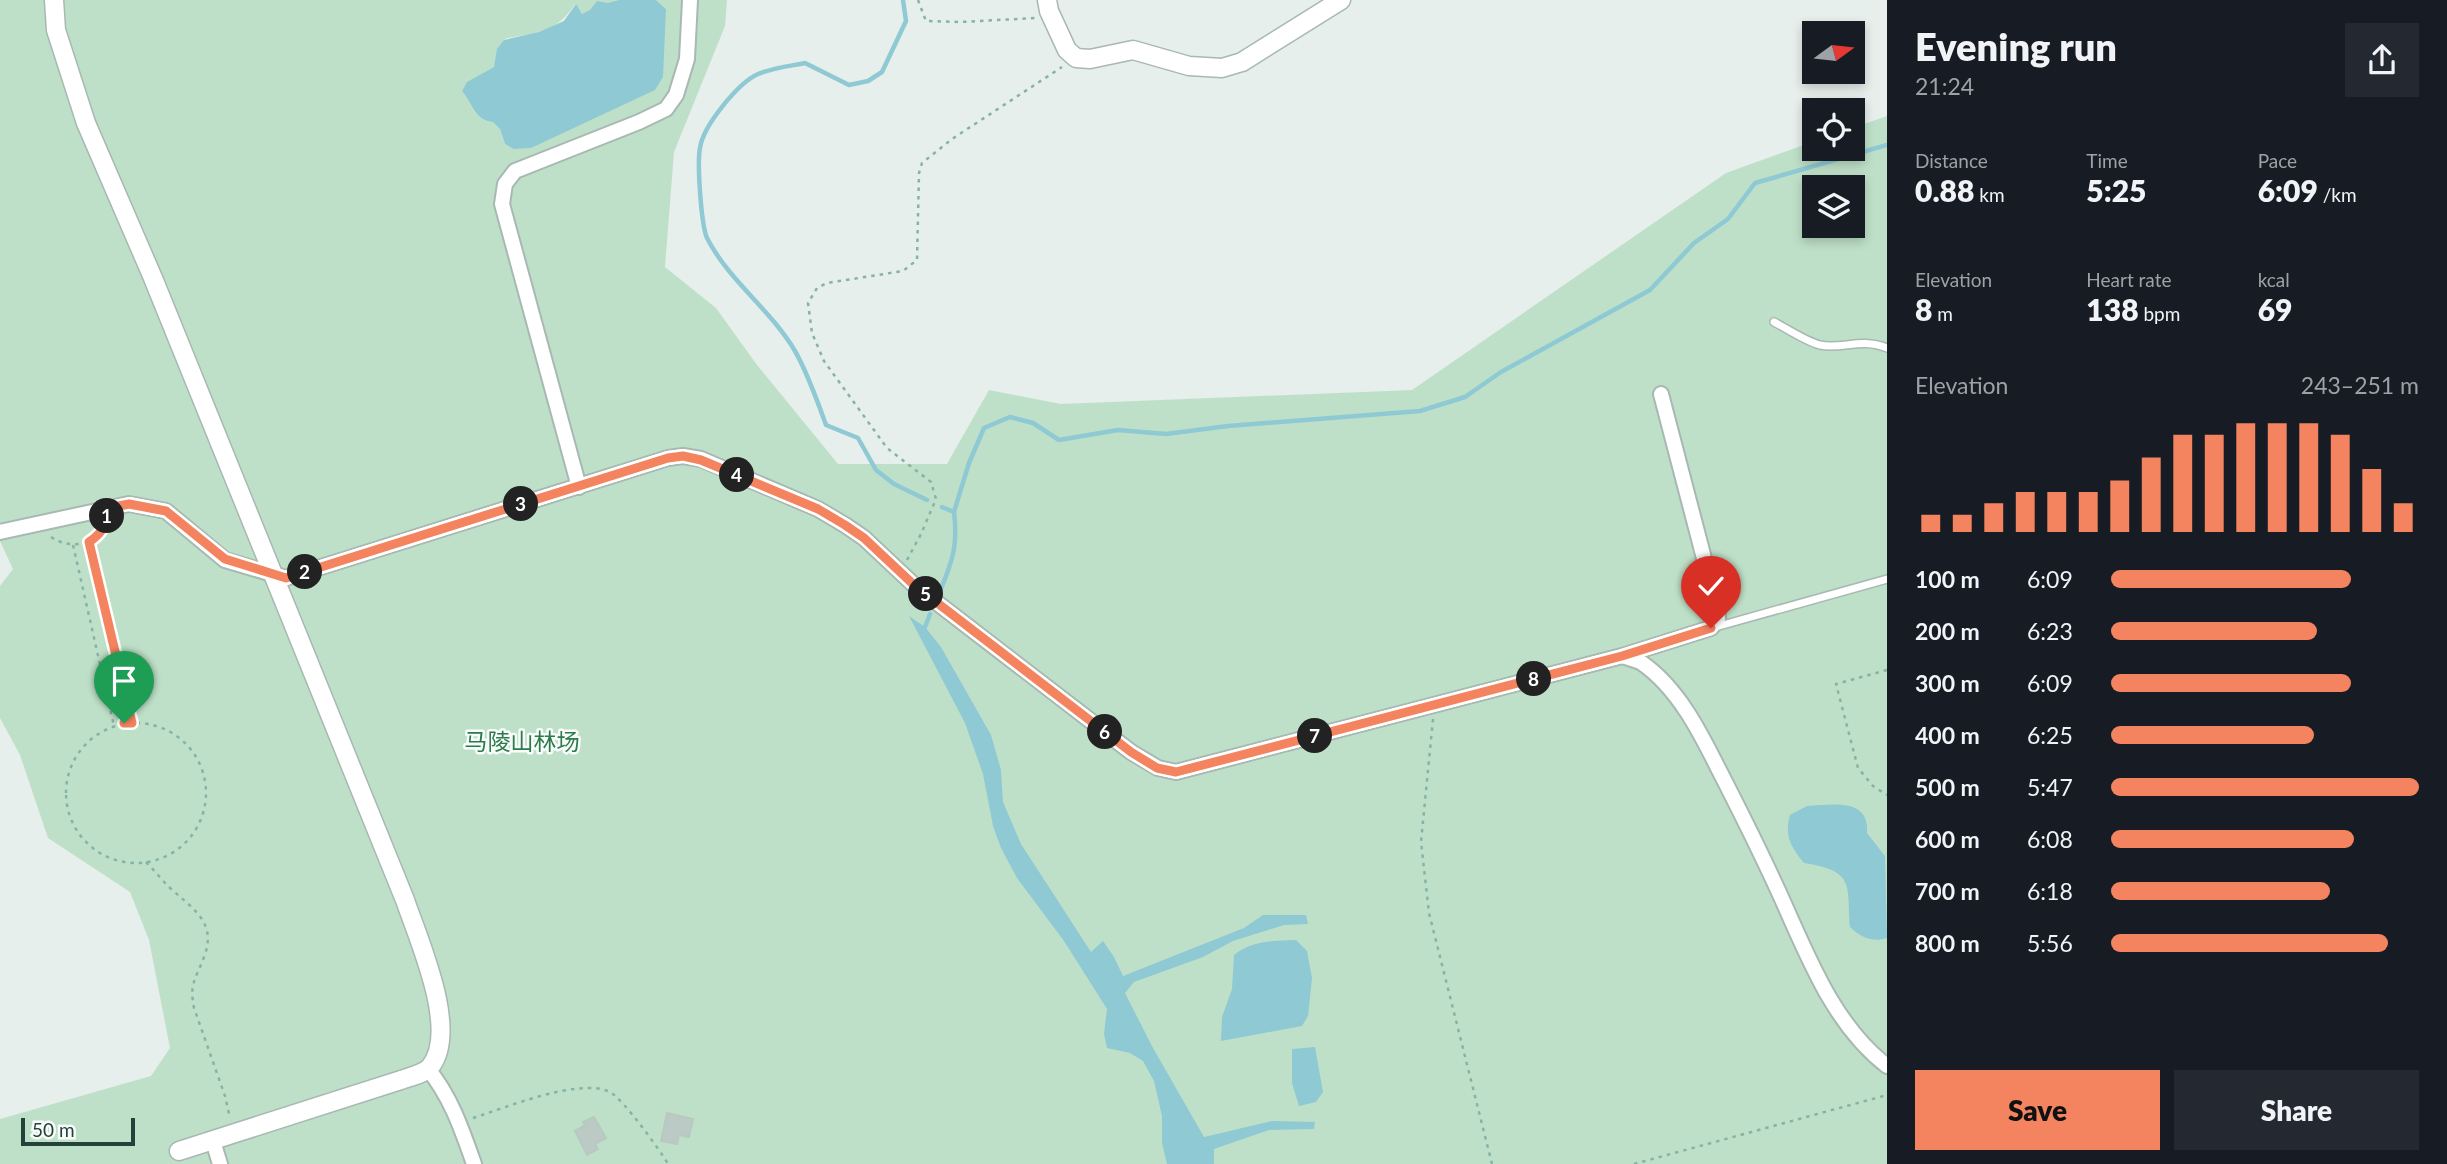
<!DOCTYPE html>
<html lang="en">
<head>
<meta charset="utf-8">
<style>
	:root { --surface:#171b24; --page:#242831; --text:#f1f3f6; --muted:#9ea1a6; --accent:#f4845f }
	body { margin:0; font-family:Lato,"Noto Sans SC",sans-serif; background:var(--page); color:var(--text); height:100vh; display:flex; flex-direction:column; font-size:26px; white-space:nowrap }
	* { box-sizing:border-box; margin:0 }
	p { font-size:23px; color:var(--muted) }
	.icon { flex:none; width:38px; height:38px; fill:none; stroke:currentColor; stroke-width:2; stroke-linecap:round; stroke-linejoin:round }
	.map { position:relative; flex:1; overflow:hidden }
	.sheet { display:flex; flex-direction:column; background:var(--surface); width:560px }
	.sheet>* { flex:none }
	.needle { width:46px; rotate:75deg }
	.controls { position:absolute; left:1802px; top:21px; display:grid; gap:14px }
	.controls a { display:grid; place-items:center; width:63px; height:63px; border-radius:0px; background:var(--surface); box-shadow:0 4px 10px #0003; font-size:35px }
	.scale { position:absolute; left:21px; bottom:18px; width:114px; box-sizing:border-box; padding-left:7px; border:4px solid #24423a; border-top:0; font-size:19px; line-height:24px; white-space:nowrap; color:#24423a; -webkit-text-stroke:5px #f7fbf9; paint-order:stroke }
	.pin { position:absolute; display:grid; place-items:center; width:60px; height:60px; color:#fff; margin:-72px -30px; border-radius:50% 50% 50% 0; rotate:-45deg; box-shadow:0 0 7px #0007 }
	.pin .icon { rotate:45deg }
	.km { position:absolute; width:35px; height:35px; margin:-18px; border-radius:50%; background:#222; color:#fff; font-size:19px; line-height:35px; text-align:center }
	.round { display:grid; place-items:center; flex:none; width:74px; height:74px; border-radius:0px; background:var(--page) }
	.summary { display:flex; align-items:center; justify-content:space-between; height:119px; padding:0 28px }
	h1 { font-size:38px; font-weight:800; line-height:52px }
	.metrics { display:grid; grid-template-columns:repeat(3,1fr); gap:10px; height:119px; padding:7px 28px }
	.metrics div { display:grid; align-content:center }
	.metrics b { font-size:30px; font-weight:800 }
	.metrics small { font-size:19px; font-weight:400 }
	.metrics p { font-size:19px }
	.chart { height:196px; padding:14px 28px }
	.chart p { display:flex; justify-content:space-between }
	.chart svg { width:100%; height:126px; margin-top:7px; stroke:var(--accent); stroke-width:6 }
	.action { display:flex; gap:14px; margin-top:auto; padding:14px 28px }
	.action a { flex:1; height:80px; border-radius:0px; background:var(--accent); color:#111; font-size:28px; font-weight:800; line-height:80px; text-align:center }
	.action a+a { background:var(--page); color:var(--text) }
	ul { padding:0 28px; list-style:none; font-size:23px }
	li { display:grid; grid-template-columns:112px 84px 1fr; align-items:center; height:52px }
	li i { height:18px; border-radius:9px; background:var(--accent) }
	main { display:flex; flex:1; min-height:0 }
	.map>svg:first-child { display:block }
</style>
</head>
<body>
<main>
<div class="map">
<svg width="1887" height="1164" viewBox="0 0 1887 1164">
	<rect width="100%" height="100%" fill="#e6efeb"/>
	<!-- green -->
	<path fill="#bfe0c8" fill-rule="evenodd" d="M 0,0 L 619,0 L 582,14 L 575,4 C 557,32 538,33 507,38 L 504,40 L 494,67 L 467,83 L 462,91 C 473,104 474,120 493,122 L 500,129 L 505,144 C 519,152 531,148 545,140 L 666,9 L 656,0 L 727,0 L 725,26 L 674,152 L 665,267 L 716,308 L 757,365 L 838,464 L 947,464 L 989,390 L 1061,404 L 1412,390 L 1726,173 L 1815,141 L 1815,149 L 1853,149 L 1853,128 L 1887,116 L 1887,1164 L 0,1164 L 0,1119 L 151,1076 L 170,1048 L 149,940 L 130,892 L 48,838 L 20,755 L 0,718 L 0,586 L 13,569 L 0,541 ZM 1815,187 L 1853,187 L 1853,226 L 1815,226 Z"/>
	<!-- water -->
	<path fill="#8ec9d4" d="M 619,0 L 656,0 L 666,9 L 663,77 L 655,90 L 531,148 L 514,149 L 505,144 L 500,129 L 493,122 C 474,120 473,104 462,91 L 467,82 L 494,67 L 497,49 L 504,40 L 539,32 L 564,21 L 576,4 L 582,14 L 590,10 L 597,1 L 608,3 Z
		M 909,616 L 925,627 L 941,647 L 991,735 L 1001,770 L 1003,802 L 1021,844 L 1091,952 L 1103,941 L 1114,957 L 1123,976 L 1244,928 L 1263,915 L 1306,915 L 1308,924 L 1284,925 L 1233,941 L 1203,957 L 1134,982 L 1125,993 L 1153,1048 L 1204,1137 L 1272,1121 L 1315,1122 L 1314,1129 L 1269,1130 L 1214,1149 L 1214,1164 L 1167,1164 L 1162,1143 L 1162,1116 L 1154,1081 L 1143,1061 L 1130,1053 L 1107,1048 L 1104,1034 L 1107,1009 L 1064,941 L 1017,878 L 1001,848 L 993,826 L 983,774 L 965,723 Z
		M 1807,806 C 1831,805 1870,797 1867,833 L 1885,856 L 1887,938 C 1873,943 1860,937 1850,927 C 1847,884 1855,871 1804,863 C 1791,847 1784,836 1790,815 Z
		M 1296,940 L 1307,951 L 1312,978 L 1308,1016 L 1302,1026 L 1221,1041 L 1222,1017 L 1232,989 L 1234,955 C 1252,940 1273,941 1296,940 Z
		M 1315,1047 L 1323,1092 L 1316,1102 L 1299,1106 L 1292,1083 L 1292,1049 Z"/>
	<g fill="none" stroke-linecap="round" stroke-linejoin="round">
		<!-- stream -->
		<path stroke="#8ec9d4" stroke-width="4.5" d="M 903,0 L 906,21 L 882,72 L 868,81 L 849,85 L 805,63 C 790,66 772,68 758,74 C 738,83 703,126 700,148 C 697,163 701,224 707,238 C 729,281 771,310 795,351 C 808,374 817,400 826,425 L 858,438 L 876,470 L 894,484 L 927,500
			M 954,512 L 969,463 L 984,428 L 1010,417 L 1033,423 L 1059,440 L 1118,430 L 1166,434 L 1228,426 L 1420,411 L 1465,397 L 1501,372 L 1650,290 L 1694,243 L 1728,219 L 1755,183 L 1887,145
			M 941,589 C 953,559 958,545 954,512 L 942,507
			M 925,627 L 930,614"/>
	</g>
	<!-- building -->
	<path fill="#bbcac4" stroke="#b8c9c2" stroke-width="2" d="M 667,1113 L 693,1119 L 689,1137 L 679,1135 L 677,1144 L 661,1141 Z
		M 594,1117 L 606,1138 L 595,1144 L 598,1149 L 587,1155 L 575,1131 L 585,1125 L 583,1122 Z"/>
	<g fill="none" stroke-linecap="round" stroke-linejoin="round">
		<!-- service casing -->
		<g stroke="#a8b8b2" stroke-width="10">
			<path id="service" d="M 1774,322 C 1788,329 1805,341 1820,345 C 1842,350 1861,337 1887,348
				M 1712,628 L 1887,579"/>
		</g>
		<!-- minor casing -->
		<g stroke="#a8b8b2" stroke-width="18">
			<path id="minor" d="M 579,487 L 502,204 L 505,184 L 515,171 L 639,122 L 666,109 L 676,95 L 687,59 L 690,0
				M 0,532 L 129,504 L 166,511 L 225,560 L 286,578 L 668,458 L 683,456 L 701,459 L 818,509 L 845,525 L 864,538 L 914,585 L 1131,752 L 1158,768 L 1176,772 L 1622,656 L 1711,628 L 1718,618 L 1717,608 L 1661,394
				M 1622,656 C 1628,658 1636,660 1642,663 C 1678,688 1700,732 1719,770 C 1739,809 1758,847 1776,886 C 1805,948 1830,1022 1887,1066
				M 428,1069 C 451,1097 462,1130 474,1164
				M 213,1141 L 220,1164"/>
		</g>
		<!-- tertiary casing -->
		<g stroke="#a8b8b2" stroke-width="21">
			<path id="tertiary" d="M 54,0 L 56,30 L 86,123 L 153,278 L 405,900 C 418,939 460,1031 430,1067 C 424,1074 409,1077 401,1080 L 179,1151
				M 1047,0 L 1049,11 L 1067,50 L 1076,58 L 1090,59 L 1133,50 L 1189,66 L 1222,68 L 1242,62 L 1341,0"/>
		</g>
		<!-- path -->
		<path stroke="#86b3a5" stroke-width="2.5" stroke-dasharray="3.5 5" stroke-linecap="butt" d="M 918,0 L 926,21 L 960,22 L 1036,18
			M 51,537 C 71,550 96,546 106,523
			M 89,542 L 132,723
			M 73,545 L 114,726
			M 907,560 L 921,534 L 936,499 L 931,482 L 887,448 L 824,361 L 812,333 L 808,303 L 817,288 L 827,283 L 903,271 L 917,260 L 919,173 L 922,163 L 952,139 L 1062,67
			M 1887,670 L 1836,684 L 1858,768 L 1873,786 L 1887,795
			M 1433,719 L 1421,842 L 1429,913 L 1492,1164
			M66 793a70 70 0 1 1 140 0a70 70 0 1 1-140 0Z
			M 146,862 C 154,870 161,879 168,886 C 191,908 218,921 204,957 C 196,979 189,983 194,1008 L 225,1096 L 230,1118
			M 473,1118 C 505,1108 579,1077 610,1092 C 623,1099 660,1150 668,1164
			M 1634,1164 L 1887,1095"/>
		<!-- service -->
		<use href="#service" stroke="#fff" stroke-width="7"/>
		<!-- minor -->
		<use href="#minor" stroke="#fff" stroke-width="14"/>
		<!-- tertiary -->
		<use href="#tertiary" stroke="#fff" stroke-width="18"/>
	</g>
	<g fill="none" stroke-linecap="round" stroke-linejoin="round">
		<!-- route casing -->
		<g stroke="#fff" stroke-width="14">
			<path id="route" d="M 124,723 L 132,723 L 89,542 C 103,533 106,524 109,508 L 129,504 L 166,511 L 225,559 L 286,578 L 668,458 L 683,456 L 701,460 L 818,509 L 845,525 L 864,538 L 914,585 L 1131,752 L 1157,768 L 1176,772 L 1622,656 L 1711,628"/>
		</g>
		<!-- route -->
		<use href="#route" stroke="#f4845f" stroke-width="9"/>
	</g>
	<g text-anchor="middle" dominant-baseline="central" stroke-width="5" stroke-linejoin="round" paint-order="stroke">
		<!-- park labels -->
		<g font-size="23" fill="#2d7a4b" stroke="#f7fbf9">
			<text x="522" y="741">马陵山林场</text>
		</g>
	</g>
</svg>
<div class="controls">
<a><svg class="needle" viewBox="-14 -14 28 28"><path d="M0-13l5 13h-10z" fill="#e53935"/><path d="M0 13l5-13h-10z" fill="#9ea1a6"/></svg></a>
<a><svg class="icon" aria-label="locate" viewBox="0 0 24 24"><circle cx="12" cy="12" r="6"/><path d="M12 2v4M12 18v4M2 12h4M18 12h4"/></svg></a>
<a><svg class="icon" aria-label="layers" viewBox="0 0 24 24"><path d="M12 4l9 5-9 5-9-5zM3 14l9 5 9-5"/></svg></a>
</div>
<div class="scale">50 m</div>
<div class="pin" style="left:124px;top:723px;background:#1e9e55"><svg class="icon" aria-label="arrive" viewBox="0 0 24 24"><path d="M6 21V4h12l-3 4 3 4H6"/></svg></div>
<div class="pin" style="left:1711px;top:628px;background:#d93025"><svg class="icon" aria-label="check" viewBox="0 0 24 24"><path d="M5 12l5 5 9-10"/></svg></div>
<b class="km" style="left:107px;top:516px">1</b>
<b class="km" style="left:305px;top:572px">2</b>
<b class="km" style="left:521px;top:504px">3</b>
<b class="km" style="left:737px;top:475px">4</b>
<b class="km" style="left:926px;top:594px">5</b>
<b class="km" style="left:1105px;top:732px">6</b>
<b class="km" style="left:1315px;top:736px">7</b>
<b class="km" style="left:1534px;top:679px">8</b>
</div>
<section class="sheet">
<div class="summary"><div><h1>Evening run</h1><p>21:24</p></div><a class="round"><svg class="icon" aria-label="share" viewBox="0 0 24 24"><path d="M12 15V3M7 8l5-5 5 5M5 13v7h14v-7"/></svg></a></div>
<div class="metrics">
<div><p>Distance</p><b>0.88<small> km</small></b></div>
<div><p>Time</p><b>5:25</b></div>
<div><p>Pace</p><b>6:09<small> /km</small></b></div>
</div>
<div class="metrics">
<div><p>Elevation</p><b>8<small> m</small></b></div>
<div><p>Heart rate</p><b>138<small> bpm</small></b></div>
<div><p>kcal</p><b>69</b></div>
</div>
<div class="chart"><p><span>Elevation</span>243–251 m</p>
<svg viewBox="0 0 160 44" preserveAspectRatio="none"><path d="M5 44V38M15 44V38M25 44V34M35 44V30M45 44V30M55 44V30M65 44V26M75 44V18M85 44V10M95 44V10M105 44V6M115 44V6M125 44V6M135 44V10M145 44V22M155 44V34"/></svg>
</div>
<ul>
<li><b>100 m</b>6:09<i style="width:78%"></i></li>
<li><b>200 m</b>6:23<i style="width:67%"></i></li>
<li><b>300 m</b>6:09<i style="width:78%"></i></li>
<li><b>400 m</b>6:25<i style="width:66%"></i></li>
<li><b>500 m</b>5:47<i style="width:100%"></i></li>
<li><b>600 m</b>6:08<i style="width:79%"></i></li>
<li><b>700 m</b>6:18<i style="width:71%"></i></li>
<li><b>800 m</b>5:56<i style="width:90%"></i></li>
</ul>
<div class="action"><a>Save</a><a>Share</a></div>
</section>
</main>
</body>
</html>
